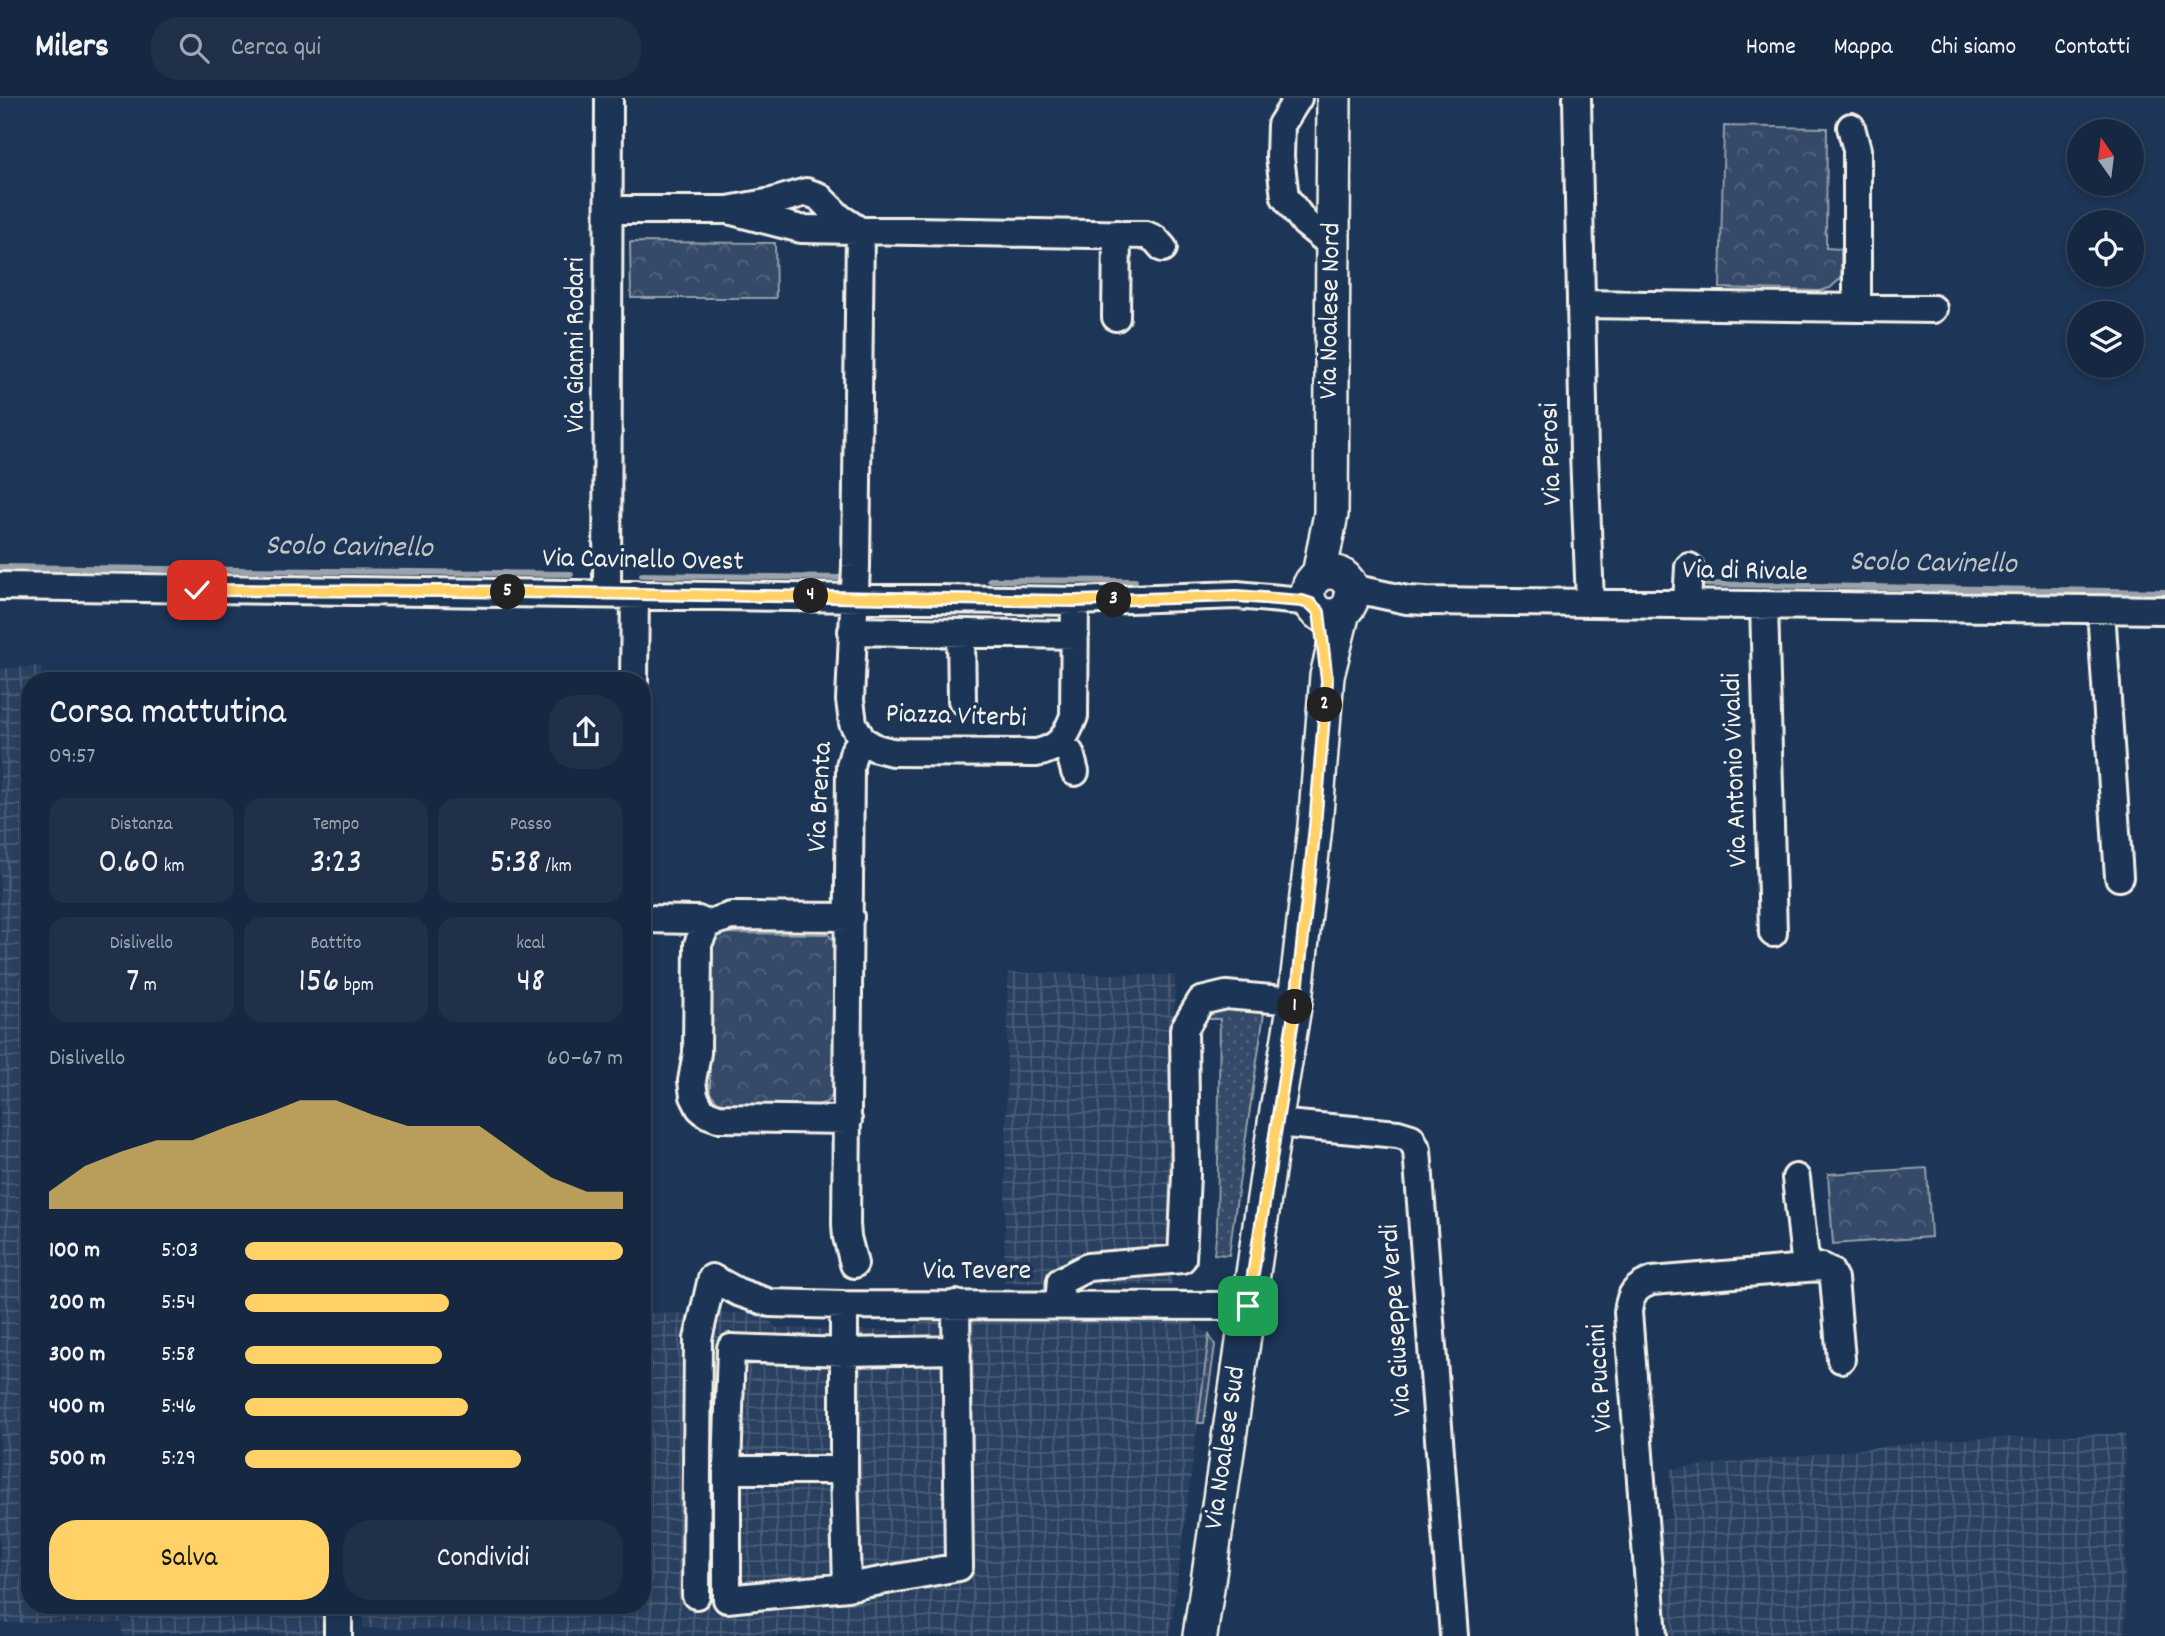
<!DOCTYPE html>
<html lang="it">
<head>
<meta charset="utf-8">
<style>
	:root { --surface:#162841; --page:#1f3048; --text:#f1f3f6; --muted:#9ea6b1; --line:#35445a; --accent:#ffd166 }
	body { margin:0; font-family:Dekko,sans-serif; background:var(--page); color:var(--text); height:100vh; display:flex; flex-direction:column; font-size:26px; white-space:nowrap }
	* { box-sizing:border-box; margin:0 }
	p { font-size:23px; color:var(--muted) }
	.icon { flex:none; width:38px; height:38px; fill:none; stroke:currentColor; stroke-width:2; stroke-linecap:round; stroke-linejoin:round }
	.map { position:relative; flex:1; overflow:hidden }
	.panel { position:absolute; left:21px; top:574px; width:630px; height:942px; display:flex; flex-direction:column; background:var(--surface); border-radius:28px; box-shadow:0 4px 10px #0003,0 0 0 2px var(--line) }
	.panel>* { flex:none }
	.needle { width:46px; rotate:346deg }
	.tools { position:absolute; left:2067px; top:21px; display:grid; gap:14px }
	.tools a { display:grid; place-items:center; width:77px; height:77px; border-radius:50%; background:var(--surface); box-shadow:0 4px 10px #0003,0 0 0 2px var(--line); font-size:35px }
	.pin { position:absolute; display:grid; place-items:center; width:60px; height:60px; color:#fff; margin:-30px; border-radius:14px; box-shadow:0 4px 10px #0006 }
	.km { position:absolute; width:35px; height:35px; margin:-18px; border-radius:50%; background:#222; color:#fff; font-size:19px; line-height:35px; text-align:center }
	.round { display:grid; place-items:center; flex:none; width:74px; height:74px; border-radius:28px; background:var(--page) }
	.head { display:flex; align-items:center; justify-content:space-between; height:119px; padding:0 28px }
	h1 { font-size:38px; font-weight:600; line-height:52px }
	.stats { display:grid; grid-template-columns:repeat(3,1fr); gap:10px; height:119px; padding:7px 28px }
	.stats div { display:grid; align-content:center; border-radius:18px; background:var(--page); text-align:center }
	.stats b { font-size:35px; font-weight:600 }
	.stats small { font-size:19px; font-weight:400 }
	.stats p { font-size:19px }
	.chart { height:196px; padding:14px 28px }
	.chart p { display:flex; justify-content:space-between }
	.chart svg { width:100%; height:126px; margin-top:7px; fill:var(--accent); opacity:.7 }
	.button { display:flex; gap:14px; margin-top:auto; padding:14px 28px }
	.button a { flex:1; height:80px; border-radius:28px; background:var(--accent); color:#111; font-size:28px; font-weight:600; line-height:80px; text-align:center }
	.button a+a { background:var(--page); color:var(--text) }
	ul { padding:0 28px; list-style:none; font-size:23px }
	li { display:grid; grid-template-columns:112px 84px 1fr; align-items:center; height:52px }
	li i { height:18px; border-radius:9px; background:var(--accent) }
	header { display:flex; align-items:center; gap:42px; box-sizing:border-box; height:98px; padding:0 35px; background:var(--surface); border-bottom:2px solid var(--line) }
	header strong { font-size:33px }
	nav { display:flex; gap:38px; margin-inline-start:auto; font-size:24px }
	.search { width:490px; height:63px; background:var(--page); display:flex; align-items:center; gap:18px; box-sizing:border-box; padding:0 24px; border-radius:28px; color:var(--muted); font-size:26px }
	.map>svg:first-child { display:block }
</style>
</head>
<body>
<header>
<strong>Milers</strong>
<div class="search"><svg class="icon" aria-label="search" viewBox="0 0 24 24"><circle cx="10" cy="10" r="6"/><path d="M15 15l6 6"/></svg>Cerca qui</div>
<nav><a>Home</a><a>Mappa</a><a>Chi siamo</a><a>Contatti</a></nav>
</header>
<div class="map">
<svg width="2165" height="1538" viewBox="0 0 2165 1538">
	<defs>
		<pattern id="industrial-grid" width="8" height="8" patternUnits="userSpaceOnUse" patternTransform="scale(1.75)"><rect width="8" height="8" fill="#2a4060"/><path d="M0 4h8M4 0v8" fill="none" stroke="#4a5c77"/></pattern>
		<pattern id="grass-dots" width="8" height="8" patternUnits="userSpaceOnUse" patternTransform="scale(1.75)"><rect width="8" height="8" fill="#354a67"/><path d="M2 2h.1M6 6h.1" fill="none" stroke="#53657d" stroke-width="1.8" stroke-linecap="round"/></pattern>
		<pattern id="park-crowns" width="20" height="18" patternUnits="userSpaceOnUse" patternTransform="scale(1.75)"><rect width="20" height="18" fill="#354a67"/><path d="M2 6a3 3 0 1 1 6 0M12 15a3 3 0 1 1 6 0" fill="none" stroke="#53657d"/></pattern>
	</defs>
	<rect width="100%" height="100%" fill="#1d3557"/>
	<filter id="ink" filterUnits="userSpaceOnUse"><feTurbulence type="fractalNoise" baseFrequency=".0143" numOctaves="2"/><feDisplacementMap in="SourceGraphic" scale="14" xChannelSelector="R" yChannelSelector="G"/><feConvolveMatrix kernelMatrix="1 2 1 2 8 2 1 2 1" color-interpolation-filters="sRGB"/></filter>
	<g filter="url(#ink)">
		<!-- industrial -->
		<path fill="url(#industrial-grid)" d="M 41,568 L 42,583 L 30,583 L 30,1507 L 326,1507 L 326,1530 L 319,1538 L 181,1534 L 123,1538 L 121,1525 L 0,1525 L 0,571 Z
			M 1008,875 L 1175,877 L 1172,1188 L 1004,1185 Z
			M 642,1215 L 761,1215 L 777,1230 L 910,1233 L 926,1218 L 1187,1220 L 1209,1237 L 1170,1538 L 555,1538 L 552,1534 L 363,1530 L 363,1507 L 642,1507 Z
			M 2125,1335 L 2125,1538 L 1669,1538 L 1659,1422 L 1672,1421 L 1670,1371 L 1958,1341 Z"/>
		<!-- grass -->
		<path fill="url(#grass-dots)" stroke="#949ea8" stroke-width="2" d="M 1252,909 L 1264,915 L 1233,1127 L 1229,1157 L 1214,1156 L 1217,1132 L 1220,921 L 1205,921 L 1211,910 Z
			M 1209,1237 L 1215,1247 L 1204,1325 L 1198,1325 Z"/>
		<!-- park -->
		<path fill="url(#park-crowns)" stroke="#949ea8" stroke-width="2" d="M 1724,28 L 1827,30 L 1826,150 L 1841,151 L 1841,180 L 1830,190 L 1819,193 L 1720,190 Z
			M 630,144 L 775,145 L 776,200 L 631,200 Z
			M 727,835 L 828,836 L 835,844 L 834,995 L 827,1004 L 815,1008 L 728,1006 L 718,1004 L 710,995 L 710,856 C 712,845 716,838 727,835 Z
			M 1927,1070 L 1931,1139 L 1833,1146 L 1828,1076 Z"/>
		<g fill="none" stroke-linecap="round" stroke-linejoin="round">
			<!-- stream -->
			<path stroke="#9aa2ab" stroke-width="6" d="M 0,469 L 571,476
				M 642,477 L 845,480
				M 990,482 L 1135,483
				M 1700,486 L 2165,494"/>
			<!-- minor casing -->
			<g stroke="#f4f1e8" stroke-width="32">
				<path id="minor" d="M 1298,0 L 1281,27 L 1280,59 L 1285,99 L 1305,125 L 1332,147
					M 1577,0 L 1584,355 L 1590,504
					M 1851,29 L 1857,52 L 1857,209
					M 610,112 L 728,112 L 772,104 L 806,94 L 818,98 L 840,120 L 860,133
					M 728,112 L 801,131 L 1146,137 L 1155,141 L 1163,150
					M 1581,206 L 1933,211
					M 1116,219 L 1117,136
					M 0,488 L 1075,503 L 1237,497 L 1302,503 L 1311,506
					M 1351,490 L 1407,502 L 1426,503 L 2165,512
					M 607,495 L 609,0
					M 1687,505 L 1689,469
					M 1764,507 L 1773,835
					M 2101,512 L 2119,779
					M 852,533 L 1075,537
					M 961,536 L 962,602
					M 634,583 L 635,496
					M 862,642 L 876,650 L 892,654 L 1036,655 C 1059,651 1066,639 1074,618 L 1075,503
					M 1061,646 L 1070,655 L 1075,674
					M 642,821 L 698,822 L 707,826
					M 848,1022 L 718,1020 L 707,1016 L 700,1010 L 694,998 L 692,983 L 697,955 L 698,846 L 707,826 L 731,818 L 850,819
					M 1275,1025 L 1398,1036 L 1411,1040 L 1417,1052 L 1454,1538
					M 854,1166 L 847,1139 L 846,1126 L 850,668 L 854,653 L 862,642 L 853,625 L 850,602 L 856,468 L 860,133
					M 1806,1170 L 1822,1169 L 1830,1173 L 1834,1181 L 1841,1261
					M 956,1206 L 959,1469 L 847,1489 L 727,1501 L 727,1372 L 731,1250 L 844,1254 L 957,1252
					M 1059,1206 L 1061,1183 L 1088,1169 L 1182,1161 L 1186,1077 L 1184,931 L 1201,903 L 1226,897 L 1295,903
					M 844,1207 L 844,1372 L 847,1489
					M 727,1372 L 844,1372
					M 696,1497 L 698,1241 L 712,1180 L 738,1194 L 770,1205 L 844,1207 L 1248,1208
					M 338,1538 L 338,1507
					M 1653,1538 L 1628,1214 C 1630,1196 1635,1189 1652,1183 L 1806,1170 L 1796,1080"/>
			</g>
			<!-- major casing -->
			<g stroke="#f4f1e8" stroke-width="38">
				<path id="major" d="M1308 496a22 22 0 1 1 44 0a22 22 0 1 1-44 0Z
					M 1319,477 L 1331,416 L 1334,0
					M 1200,1538 L 1275,1025 L 1295,903 L 1315,728 L 1327,578 L 1343,514"/>
			</g>
			<!-- minor -->
			<use href="#minor" stroke="#1d3557" stroke-width="26"/>
			<!-- major -->
			<use href="#major" stroke="#1d3557" stroke-width="33"/>
		</g>
	</g>
	<g fill="none" stroke-linecap="round" stroke-linejoin="round" filter="url(#ink)">
		<!-- route casing -->
		<g stroke="#fff" stroke-width="14">
			<path id="route" d="M 197,492 L 452,493 L 1075,503 L 1237,498 L 1302,503 L 1311,506 L 1319,514 L 1327,583 L 1315,728 L 1296,903 L 1248,1208"/>
		</g>
		<!-- route -->
		<use href="#route" stroke="#ffd166" stroke-width="9"/>
	</g>
	<g text-anchor="middle" dominant-baseline="central" stroke-width="7" stroke-linejoin="round" paint-order="stroke">
		<!-- street labels -->
		<g font-size="28" fill="#f4f1e8" stroke="#1d3557">
			<text transform="translate(1332 213) rotate(-89)">Via Noalese Nord</text>
			<text transform="translate(578 247) rotate(-90)">Via Gianni Rodari</text>
			<text transform="translate(1553 356) rotate(-92)">Via Perosi</text>
			<text transform="translate(643 464) rotate(1)">Via Cavinello Ovest</text>
			<text transform="translate(1745 475) rotate(1)">Via di Rivale</text>
			<text transform="translate(956 620) rotate(2)">Piazza Viterbi</text>
			<text transform="translate(1737 672) rotate(-92)">Via Antonio Vivaldi</text>
			<text transform="translate(822 699) rotate(-87)">Via Brenta</text>
			<text x="977" y="1175">Via Tevere</text>
			<text transform="translate(1398 1222) rotate(-94)">Via Giuseppe Verdi</text>
			<text transform="translate(1602 1280) rotate(-94)">Via Puccini</text>
			<text transform="translate(1227 1350) rotate(-82)">Via Noalese Sud</text>
		</g>
		<!-- water labels -->
		<g font-size="30" font-style="italic" fill="#c0c3c4" stroke="#1d3557">
			<text transform="translate(349 451) rotate(1)">Scolo Cavinello</text>
			<text transform="translate(1933 467) rotate(1)">Scolo Cavinello</text>
		</g>
	</g>
</svg>
<div class="tools">
<a><svg class="needle" viewBox="-14 -14 28 28"><path d="M0-13l5 13h-10z" fill="#e53935"/><path d="M0 13l5-13h-10z" fill="#9ea6b1"/></svg></a>
<a><svg class="icon" aria-label="locate" viewBox="0 0 24 24"><circle cx="12" cy="12" r="6"/><path d="M12 2v4M12 18v4M2 12h4M18 12h4"/></svg></a>
<a><svg class="icon" aria-label="layers" viewBox="0 0 24 24"><path d="M12 4l9 5-9 5-9-5zM3 14l9 5 9-5"/></svg></a>
</div>
<div class="pin" style="left:1248px;top:1208px;background:#1e9e55"><svg class="icon" aria-label="arrive" viewBox="0 0 24 24"><path d="M6 21V4h12l-3 4 3 4H6"/></svg></div>
<div class="pin" style="left:197px;top:492px;background:#d93025"><svg class="icon" aria-label="check" viewBox="0 0 24 24"><path d="M5 12l5 5 9-10"/></svg></div>
<b class="km" style="left:1295px;top:909px">1</b>
<b class="km" style="left:1325px;top:607px">2</b>
<b class="km" style="left:1114px;top:502px">3</b>
<b class="km" style="left:811px;top:498px">4</b>
<b class="km" style="left:508px;top:494px">5</b>
<section class="panel">
<div class="head"><div><h1>Corsa mattutina</h1><p>09:57</p></div><a class="round"><svg class="icon" aria-label="share" viewBox="0 0 24 24"><path d="M12 15V3M7 8l5-5 5 5M5 13v7h14v-7"/></svg></a></div>
<div class="stats">
<div><p>Distanza</p><b>0.60<small> km</small></b></div>
<div><p>Tempo</p><b>3:23</b></div>
<div><p>Passo</p><b>5:38<small> /km</small></b></div>
</div>
<div class="stats">
<div><p>Dislivello</p><b>7<small> m</small></b></div>
<div><p>Battito</p><b>156<small> bpm</small></b></div>
<div><p>kcal</p><b>48</b></div>
</div>
<div class="chart"><p><span>Dislivello</span>60–67 m</p>
<svg viewBox="0 0 160 44" preserveAspectRatio="none"><path d="M0 44V38L10 29L20 24L30 20L40 20L50 15L60 11L70 6L80 6L90 11L100 15L110 15L120 15L130 24L140 33L150 38L160 38V44z"/></svg>
</div>
<ul>
<li><b>100 m</b>5:03<i style="width:100%"></i></li>
<li><b>200 m</b>5:54<i style="width:54%"></i></li>
<li><b>300 m</b>5:58<i style="width:52%"></i></li>
<li><b>400 m</b>5:46<i style="width:59%"></i></li>
<li><b>500 m</b>5:29<i style="width:73%"></i></li>
</ul>
<div class="button"><a>Salva</a><a>Condividi</a></div>
</section>
</div>
</body>
</html>
